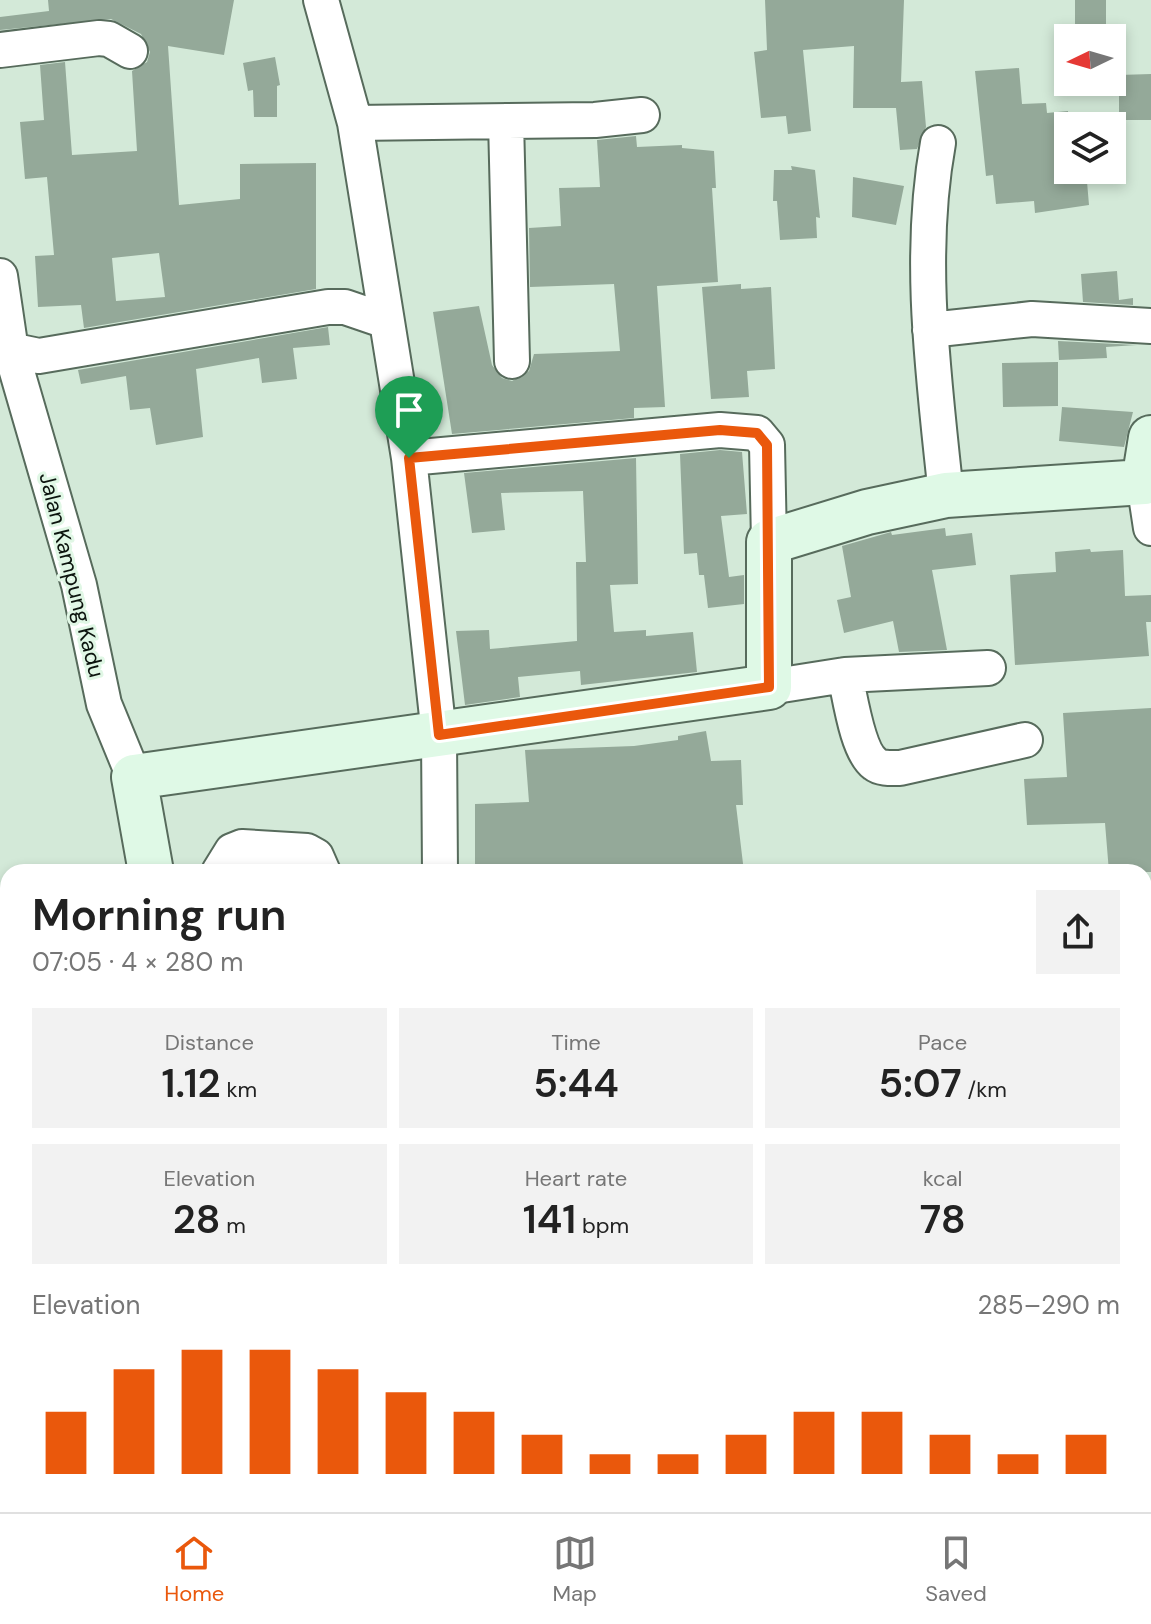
<!DOCTYPE html>
<html lang="en">
<head>
<meta charset="utf-8">
<style>
	:root { --surface:#fff; --page:#f2f2f2; --text:#222; --muted:#767676; --line:#e0e0e0; --accent:#ea580c }
	body { margin:0; font-family:"DM Sans",sans-serif; background:var(--page); color:var(--text); height:100vh; display:flex; flex-direction:column; font-size:30px; white-space:nowrap }
	* { box-sizing:border-box; margin:0 }
	p { font-size:26px; color:var(--muted) }
	.icon { flex:none; width:44px; height:44px; fill:none; stroke:currentColor; stroke-width:2; stroke-linecap:round; stroke-linejoin:round }
	.map { position:relative; flex:1; overflow:hidden }
	.details { position:absolute; left:0px; top:864px; width:1152px; height:648px; display:flex; flex-direction:column; background:var(--surface); border-radius:24px 24px 0 0; box-shadow:0 4px 12px #0003 }
	.details>* { flex:none }
	.needle { width:52px; rotate:265deg }
	.controls { position:absolute; left:1054px; top:24px; display:grid; gap:16px }
	.controls a { display:grid; place-items:center; width:72px; height:72px; border-radius:0px; background:var(--surface); box-shadow:0 4px 12px #0003; font-size:40px }
	.pin { position:absolute; display:grid; place-items:center; width:68px; height:68px; color:#fff; margin:-82px -34px; border-radius:50% 50% 50% 0; rotate:-45deg; box-shadow:0 0 8px #0007 }
	.pin .icon { rotate:45deg }
	.round { display:grid; place-items:center; flex:none; width:84px; height:84px; border-radius:0px; background:var(--page) }
	.overview { display:flex; align-items:center; justify-content:space-between; height:136px; padding:0 32px }
	h1 { font-size:44px; font-weight:600; line-height:60px }
	.figures { display:grid; grid-template-columns:repeat(3,1fr); gap:12px; height:136px; padding:8px 32px }
	.figures div { display:grid; align-content:center; border-radius:0px; background:var(--page); text-align:center }
	.figures b { font-size:40px; font-weight:600 }
	.figures small { font-size:22px; font-weight:400 }
	.figures p { font-size:22px }
	.chart { height:224px; padding:16px 32px }
	.chart p { display:flex; justify-content:space-between }
	.chart svg { width:100%; height:144px; margin-top:8px; stroke:var(--accent); stroke-width:6 }
	.menu { display:flex; justify-content:space-around; align-items:center; height:112px; border-top:2px solid var(--line); background:var(--surface); font-size:22px; color:var(--muted) }
	.menu a { display:grid; justify-items:center; gap:4px }
	.menu .selected { color:var(--accent) }
	.map>svg:first-child { display:block }
</style>
</head>
<body>
<div class="map">
<svg width="1151" height="1512" viewBox="0 0 1151 1512">
	<rect width="100%" height="100%" fill="#d3e9d8"/>
	<!-- building -->
	<path fill="#94a999" fill-rule="evenodd" d="M 48,0 L 234,0 L 224,55 L 168,46 L 179,205 L 240,199 L 240,164 L 316,163 L 316,289 L 84,328 L 81,305 L 38,307 L 35,256 L 54,255 L 47,177 L 25,179 L 20,122 L 44,120 L 40,65 L 65,62 L 72,155 L 137,151 L 132,71 L 147,62 L 150,52 L 141,34 L 111,19 L 0,30 L 0,17 L 49,11 ZM 159,253 L 165,297 L 116,301 L 112,258 Z
		M 765,0 L 904,0 L 901,82 L 922,81 L 926,127 L 917,149 L 900,150 L 896,108 L 853,108 L 854,46 L 803,50 L 811,131 L 788,134 L 786,116 L 761,118 L 754,52 L 767,50 Z
		M 1075,0 L 1106,0 L 1106,38 L 1075,38 Z
		M 275,57 L 280,85 L 277,86 L 277,117 L 254,117 L 253,90 L 248,91 L 243,63 Z
		M 1019,68 L 1022,104 L 1046,103 L 1047,113 L 1068,111 L 1068,170 L 1086,170 L 1089,205 L 1035,213 L 1034,201 L 996,204 L 993,175 L 986,176 L 975,71 Z
		M 1151,74 L 1151,120 L 1119,120 L 1119,75 Z
		M 636,136 L 637,147 L 682,145 L 682,148 L 714,151 L 716,188 L 712,188 L 718,282 L 657,286 L 665,407 L 634,408 L 634,418 L 452,434 L 433,312 L 479,306 L 492,365 L 502,378 L 512,381 L 529,371 L 534,354 L 620,351 L 614,284 L 530,287 L 529,228 L 561,226 L 559,188 L 600,187 L 597,140 Z
		M 791,166 L 815,170 L 820,218 L 816,217 L 817,238 L 780,240 L 777,201 L 773,201 L 774,170 L 792,170 Z
		M 853,177 L 904,186 L 896,225 L 852,217 Z
		M 1117,271 L 1119,300 L 1133,298 L 1133,305 L 1083,302 L 1081,274 Z
		M 741,284 L 741,289 L 771,287 L 775,369 L 747,371 L 749,397 L 711,399 L 702,287 Z
		M 328,327 L 330,345 L 293,348 L 297,379 L 262,383 L 259,358 L 196,369 L 203,437 L 156,445 L 150,408 L 130,410 L 126,376 L 81,384 L 78,370 Z
		M 1058,341 L 1137,345 L 1106,347 L 1107,358 L 1059,360 Z
		M 1058,362 L 1058,406 L 1003,407 L 1002,363 Z
		M 1062,407 L 1133,412 L 1124,447 L 1059,441 Z
		M 720,450 L 742,452 L 747,514 L 721,516 L 729,577 L 744,575 L 744,604 L 708,608 L 704,575 L 699,575 L 697,553 L 684,554 L 680,454 Z
		M 636,458 L 638,584 L 610,585 L 614,632 L 646,630 L 646,636 L 693,632 L 697,672 L 581,685 L 580,671 L 518,677 L 520,697 L 465,705 L 456,631 L 489,630 L 490,649 L 577,641 L 576,562 L 586,562 L 583,491 L 501,493 L 505,530 L 472,533 L 464,473 Z
		M 945,528 L 946,536 L 972,533 L 976,565 L 932,570 L 947,650 L 899,652 L 893,621 L 844,633 L 837,600 L 851,597 L 842,546 L 891,532 L 892,535 Z
		M 1090,549 L 1091,552 L 1123,550 L 1125,596 L 1151,595 L 1151,622 L 1146,622 L 1149,656 L 1015,665 L 1010,575 L 1056,572 L 1055,552 Z
		M 1151,708 L 1151,872 L 1109,872 L 1105,823 L 1027,825 L 1024,779 L 1067,777 L 1063,713 Z
		M 706,731 L 711,761 L 741,760 L 743,805 L 736,805 L 744,872 L 638,872 L 637,868 L 475,872 L 475,804 L 529,802 L 525,750 L 634,746 L 678,740 L 678,736 Z"/>
	<g fill="none" stroke-linecap="round" stroke-linejoin="round">
		<!-- lane casing -->
		<g stroke="#576b5c" stroke-width="22">
			<path id="lane" d="M 0,1489 L 8,1489"/>
		</g>
		<!-- street casing -->
		<g stroke="#576b5c" stroke-width="38">
			<path id="street" d="M 321,0 L 355,123 L 409,458 L 439,735 L 440,872
				M 0,50 L 99,38 L 109,39 L 130,51
				M 506,121 L 512,361
				M 355,123 L 595,120 L 642,115
				M 938,143 C 917,258 934,379 946,495
				M 0,276 L 11,351 L 79,585 L 104,704 L 134,777
				M 930,330 L 1032,319 L 1151,326
				M 0,348 L 39,356 L 328,307 L 345,307 L 386,321
				M 409,458 L 720,430 L 757,433 L 767,445 L 769,542
				M 1144,482 L 1151,528
				M 845,675 L 988,668
				M 769,687 L 845,675 C 850,696 857,751 875,764 C 881,769 892,768 900,768 L 1025,740
				M 219,872 L 232,851 L 242,847 L 307,851 L 316,856 L 323,872
				M 433,1512 L 433,1504"/>
		</g>
		<!-- secondary casing -->
		<g stroke="#576b5c" stroke-width="48">
			<path id="secondary" d="M 151,872 L 134,777 L 769,687 L 769,542 L 867,512 L 946,495 L 1144,482 L 1151,438
				M 226,1504 L 227,1512"/>
		</g>
		<!-- lane -->
		<use href="#lane" stroke="#fff" stroke-width="18"/>
		<!-- street -->
		<use href="#street" stroke="#fff" stroke-width="34"/>
		<!-- secondary -->
		<use href="#secondary" stroke="#dff9e6" stroke-width="44"/>
	</g>
	<g fill="none" stroke-linecap="round" stroke-linejoin="round">
		<!-- route casing -->
		<g stroke="#fff" stroke-width="16">
			<path id="route" d="M 720,430 L 757,433 L 767,445 L 769,687 L 439,735 L 409,458 Z"/>
		</g>
		<!-- route -->
		<use href="#route" stroke="#ea580c" stroke-width="10"/>
	</g>
	<g text-anchor="middle" dominant-baseline="central" stroke-width="6" stroke-linejoin="round" paint-order="stroke">
		<!-- street labels -->
		<g font-size="22" fill="#0c140e" stroke="#e0f7e5">
			<text transform="translate(72 575) rotate(76)">Jalan Kampung Kadu</text>
		</g>
	</g>
</svg>
<div class="controls">
<a><svg class="needle" viewBox="-14 -14 28 28"><path d="M0-13l5 13h-10z" fill="#e53935"/><path d="M0 13l5-13h-10z" fill="#767676"/></svg></a>
<a><svg class="icon" aria-label="layers" viewBox="0 0 24 24"><path d="M12 4l9 5-9 5-9-5zM3 14l9 5 9-5"/></svg></a>
</div>
<div class="pin" style="left:409px;top:458px;background:#1e9e55"><svg class="icon" aria-label="arrive" viewBox="0 0 24 24"><path d="M6 21V4h12l-3 4 3 4H6"/></svg></div>
<section class="details">
<div class="overview"><div><h1>Morning run</h1><p>07:05 · 4 × 280 m</p></div><a class="round"><svg class="icon" aria-label="share" viewBox="0 0 24 24"><path d="M12 15V3M7 8l5-5 5 5M5 13v7h14v-7"/></svg></a></div>
<div class="figures">
<div><p>Distance</p><b>1.12<small> km</small></b></div>
<div><p>Time</p><b>5:44</b></div>
<div><p>Pace</p><b>5:07<small> /km</small></b></div>
</div>
<div class="figures">
<div><p>Elevation</p><b>28<small> m</small></b></div>
<div><p>Heart rate</p><b>141<small> bpm</small></b></div>
<div><p>kcal</p><b>78</b></div>
</div>
<div class="chart"><p><span>Elevation</span>285–290 m</p>
<svg viewBox="0 0 160 44" preserveAspectRatio="none"><path d="M5 44V25M15 44V12M25 44V6M35 44V6M45 44V12M55 44V19M65 44V25M75 44V32M85 44V38M95 44V38M105 44V32M115 44V25M125 44V25M135 44V32M145 44V38M155 44V32"/></svg>
</div>
</section>
</div>
<nav class="menu">
<a class="selected"><svg class="icon" aria-label="home" viewBox="0 0 24 24"><path d="M3 11l9-7 9 7M6 9v11h12V9"/></svg>Home</a>
<a><svg class="icon" aria-label="map" viewBox="0 0 24 24"><path d="M3 6l6-2 6 2 6-2v14l-6 2-6-2-6 2zM9 4v14M15 6v14"/></svg>Map</a>
<a><svg class="icon" aria-label="saved" viewBox="0 0 24 24"><path d="M7 4h10v16l-5-4-5 4z"/></svg>Saved</a>
</nav>
</body>
</html>
